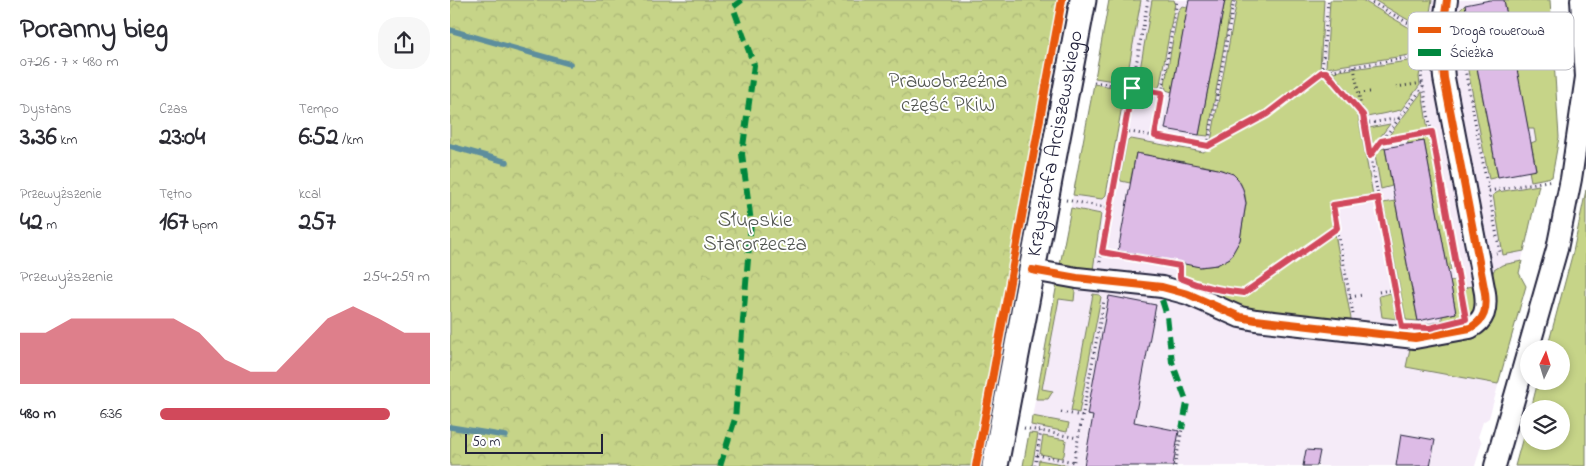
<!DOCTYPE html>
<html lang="pl">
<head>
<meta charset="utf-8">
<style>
	:root { --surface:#fff; --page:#f7f7f7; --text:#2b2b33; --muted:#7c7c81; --accent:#d1495b }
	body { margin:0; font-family:"Indie Flower",sans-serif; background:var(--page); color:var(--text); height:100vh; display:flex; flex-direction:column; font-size:19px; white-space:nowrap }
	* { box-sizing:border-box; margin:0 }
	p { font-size:16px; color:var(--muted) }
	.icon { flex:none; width:28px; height:28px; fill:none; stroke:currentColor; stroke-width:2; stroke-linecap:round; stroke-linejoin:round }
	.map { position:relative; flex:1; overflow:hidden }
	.panel { display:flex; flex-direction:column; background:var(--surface); width:450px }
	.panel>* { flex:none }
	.needle { width:32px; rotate:4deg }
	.tools { position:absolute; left:1070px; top:340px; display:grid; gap:10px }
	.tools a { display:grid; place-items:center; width:50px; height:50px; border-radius:50%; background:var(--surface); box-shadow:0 2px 8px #0003; font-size:25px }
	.scale { position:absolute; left:15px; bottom:12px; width:138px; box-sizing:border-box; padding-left:5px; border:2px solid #22223b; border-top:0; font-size:14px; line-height:18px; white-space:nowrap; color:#22223b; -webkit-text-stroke:4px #fff; paint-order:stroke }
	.pin { position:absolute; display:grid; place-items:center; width:42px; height:42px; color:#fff; margin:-21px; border-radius:10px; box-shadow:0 2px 8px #0006 }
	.round { display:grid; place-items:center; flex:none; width:52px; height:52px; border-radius:20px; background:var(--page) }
	.summary { display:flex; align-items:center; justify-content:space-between; height:85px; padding:0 20px }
	h1 { font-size:28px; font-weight:700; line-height:38px }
	.figures { display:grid; grid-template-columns:repeat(3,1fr); gap:8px; height:85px; padding:5px 20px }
	.figures div { display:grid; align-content:center }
	.figures b { font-size:25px; font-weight:700 }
	.figures small { font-size:14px; font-weight:400 }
	.figures p { font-size:14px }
	.chart { height:140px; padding:10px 20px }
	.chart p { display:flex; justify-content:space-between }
	.chart svg { width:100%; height:90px; margin-top:5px; fill:var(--accent); opacity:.7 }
	ul { padding:0 20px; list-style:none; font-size:16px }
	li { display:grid; grid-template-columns:80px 60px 1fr; align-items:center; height:38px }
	li i { height:12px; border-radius:6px; background:var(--accent) }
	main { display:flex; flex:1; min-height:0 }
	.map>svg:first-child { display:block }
</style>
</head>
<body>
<main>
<section class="panel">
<div class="summary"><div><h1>Poranny bieg</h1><p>07:26 · 7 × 480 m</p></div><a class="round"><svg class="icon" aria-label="share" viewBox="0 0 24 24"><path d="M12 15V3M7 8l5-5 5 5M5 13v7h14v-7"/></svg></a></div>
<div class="figures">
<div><p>Dystans</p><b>3.36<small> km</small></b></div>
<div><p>Czas</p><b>23:04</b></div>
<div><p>Tempo</p><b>6:52<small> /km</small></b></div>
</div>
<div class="figures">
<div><p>Przewyższenie</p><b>42<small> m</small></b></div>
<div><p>Tętno</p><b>167<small> bpm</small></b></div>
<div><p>kcal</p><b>257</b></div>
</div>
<div class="chart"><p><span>Przewyższenie</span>254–259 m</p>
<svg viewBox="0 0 160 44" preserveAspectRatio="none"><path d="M0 44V19L10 19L20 12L30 12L40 12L50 12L60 12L70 19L80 32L90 38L100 38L110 25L120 12L130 6L140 12L150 19L160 19V44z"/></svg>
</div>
<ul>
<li><b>480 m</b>6:36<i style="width:85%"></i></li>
</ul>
</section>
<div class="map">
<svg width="1136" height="466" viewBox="0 0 1136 466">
	<defs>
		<pattern id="park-crowns" width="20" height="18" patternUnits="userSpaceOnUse" patternTransform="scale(1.25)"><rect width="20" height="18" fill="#c6d488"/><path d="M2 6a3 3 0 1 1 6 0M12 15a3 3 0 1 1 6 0" fill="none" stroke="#aab676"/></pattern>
	</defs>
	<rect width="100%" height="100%" fill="#fff"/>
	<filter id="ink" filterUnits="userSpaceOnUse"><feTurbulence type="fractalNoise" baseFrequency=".02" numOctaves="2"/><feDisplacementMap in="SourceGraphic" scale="10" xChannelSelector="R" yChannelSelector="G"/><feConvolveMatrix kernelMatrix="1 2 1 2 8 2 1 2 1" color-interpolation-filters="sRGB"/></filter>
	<g filter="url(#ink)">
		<!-- built -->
		<path fill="#f5ebf8" d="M 659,0 L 1100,0 L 1109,137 L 1102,177 L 1090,180 L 1069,273 L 1076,286 L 1039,418 L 1033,422 L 1028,437 L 1032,442 L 1025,466 L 573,466 Z"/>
		<!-- green -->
		<path fill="#c6d488" stroke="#747b62" d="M 659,0 L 691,0 L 676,83 L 645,78 Z
			M 702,0 L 724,0 L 725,3 L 710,84 L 709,87 L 705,88 L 691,86 L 688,81 Z
			M 775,0 L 782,0 L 758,136 L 749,135 Z
			M 787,0 L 874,0 L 870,71 L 816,113 L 761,141 Z
			M 880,0 L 912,0 L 975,37 L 973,53 L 876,68 Z
			M 924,0 L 982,0 L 977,31 Z
			M 1054,0 L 1100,0 L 1109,137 L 1102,177 L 1081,181 L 1079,171 L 1086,169 L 1081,143 L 1086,141 L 1084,129 L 1078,129 Z
			M 1015,5 L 1022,42 L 1013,44 L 1008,12 Z
			M 732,6 L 738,7 L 722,92 L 716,90 L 715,84 L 728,11 Z
			M 1025,58 L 1048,177 L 1039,179 L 1016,60 Z
			M 972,59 L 969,77 L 970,85 L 951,110 L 917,117 L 917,114 L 882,72 Z
			M 875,75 L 908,115 L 923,195 L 880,202 L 884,226 L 793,290 C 778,287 738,286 731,272 L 733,263 L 750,267 L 767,265 L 780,258 L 790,240 L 796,203 L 795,195 L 791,184 L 783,174 L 776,171 L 751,165 L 746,198 L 729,195 L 735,162 L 686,153 L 680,183 L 671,181 L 670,178 L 677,140 L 681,139 L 753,152 L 817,118 Z
			M 644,84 L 675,89 L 656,195 L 652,199 L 623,195 Z
			M 972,92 L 978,130 L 937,138 Z
			M 940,124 L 924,145 L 923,146 L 919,128 Z
			M 977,136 L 980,137 L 1003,258 L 1000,265 L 1001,270 L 998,271 L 974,141 L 958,144 L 957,139 Z
			M 935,148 L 942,186 L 931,189 L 925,155 L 928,150 Z
			M 1089,185 L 1074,251 L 1053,255 L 1043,195 L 1048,192 Z
			M 1136,190 L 1136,466 L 1065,466 L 1079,415 L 1079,441 L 1111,441 L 1111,409 L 1081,409 L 1088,381 L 1111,381 L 1111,349 L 1097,349 L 1123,252 Z
			M 945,201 L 968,321 L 956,320 L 933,203 Z
			M 621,208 L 651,214 L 643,270 L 609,270 Z
			M 885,234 L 902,324 L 804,313 L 761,295 L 762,292 L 795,296 Z
			M 1072,261 L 1069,273 L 1076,286 L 1048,384 L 956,367 L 961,344 L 1018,336 L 1044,270 L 1052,265 Z
			M 608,278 L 624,286 L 625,291 L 624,301 L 609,299 L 592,389 L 603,391 L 598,399 L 586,399 Z
			M 1008,280 L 1013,316 L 1007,320 L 992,323 L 992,316 L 1006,313 L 1000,281 Z
			M 1026,285 L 1030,305 L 1019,320 L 1014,290 L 1017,287 Z
			M 941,293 L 947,319 L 932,317 L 929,296 Z
			M 643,294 L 650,295 L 651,297 L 629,413 L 621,411 Z
			M 582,416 L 619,423 L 617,432 L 581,425 Z
			M 579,433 L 588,434 L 582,466 L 573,466 Z
			M 593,436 L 616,440 L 614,455 L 612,458 L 590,454 Z
			M 589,460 L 618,465 L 618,466 L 588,466 Z"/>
		<!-- park -->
		<path fill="url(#park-crowns)" stroke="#747b62" d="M 0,0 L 612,0 L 574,196 L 525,466 L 0,466 Z"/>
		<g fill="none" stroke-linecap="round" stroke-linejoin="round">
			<!-- stream -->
			<path stroke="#5d8e9d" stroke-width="5.5" d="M 0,30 L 120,64
				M 0,146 L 57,162
				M 0,427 L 56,436"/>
		</g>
		<!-- building -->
		<path fill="#ddbbe6" stroke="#22223b" d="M 739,0 L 775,0 L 749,135 L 715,129 Z
			M 1040,0 L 1054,0 L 1086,170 L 1048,177 L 1015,5 Z
			M 974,141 L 1006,313 L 968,321 L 935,148 Z
			M 686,153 L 768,169 L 783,174 L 788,179 L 793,189 L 796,203 L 790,240 L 780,258 L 767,265 L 750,267 L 668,251 Z
			M 659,296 L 706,305 L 684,422 L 729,431 L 723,466 L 634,466 L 643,416 L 637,415 Z
			M 951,434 L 985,440 L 980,466 L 946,466 Z
			M 856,450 L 870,451 L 867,466 L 853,466 Z"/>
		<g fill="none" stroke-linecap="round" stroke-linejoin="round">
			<!-- minor casing -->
			<g stroke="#22223b" stroke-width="24">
				<path id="minor" d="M 582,270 L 627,278 L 712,287 L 738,294 L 790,317 L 806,320 L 965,338 L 1020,328 C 1035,320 1037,309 1035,293 L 994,78 L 991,43 L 997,0
					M 1045,466 L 1107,249 L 1121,179 L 1136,77 L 1131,0"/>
			</g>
			<!-- tertiary casing -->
			<g stroke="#22223b" stroke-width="29">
				<g id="tertiary">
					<path id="s1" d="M 545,466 L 633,0"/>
				</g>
			</g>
			<!-- path -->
			<path stroke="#22223b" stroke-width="3" stroke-dasharray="1 4" stroke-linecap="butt" d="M 918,0 L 974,32
				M 1014,64 L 1050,252 L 1046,253
				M 904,67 L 912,113
				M 973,67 L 971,75 L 1014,309
				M 872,72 L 878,0
				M 876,72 L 913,115 L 951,319
				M 644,82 L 712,93
				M 946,87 L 973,83
				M 909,93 L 920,92
				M 914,124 L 950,118
				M 674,131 L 758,145 L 817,114 L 872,72 L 974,55
				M 705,137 L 727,0
				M 931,141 L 982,132
				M 758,145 L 784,0
				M 921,155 L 973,87
				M 1039,191 L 1103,180
				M 616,200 L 660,208
				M 652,252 L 730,266 L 729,274
				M 650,262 L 698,0
				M 783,291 L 795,293 L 887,228
				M 929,292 L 945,289
				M 900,297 L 913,295
				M 903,314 L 883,205 L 928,197
				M 611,412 L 632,416
				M 574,428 L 628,438
				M 587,455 L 624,462
				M 585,466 L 591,431
				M 623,466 L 654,300
				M 725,466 L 732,429"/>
			<!-- minor -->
			<use href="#minor" stroke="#fff" stroke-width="20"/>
			<!-- tertiary -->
			<use href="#tertiary" stroke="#fff" stroke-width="25"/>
			<!-- quiet -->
			<path stroke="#00873e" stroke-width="6" stroke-dasharray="12 6" stroke-linecap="butt" d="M 712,300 L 717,316 L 722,362 L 737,403 L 732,429
				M 270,466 L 285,419 L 301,222 L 292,154 L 304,65 L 283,7 L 292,0"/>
			<!-- cycleway casing -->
			<g stroke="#fff" stroke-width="11">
				<path id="cycleway" d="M 582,270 L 627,278 L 712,287 L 738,294 L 790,317 L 806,320 L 965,338 L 1020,328 C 1035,320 1037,309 1035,293 L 994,78 L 991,43 L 997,0
					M 526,466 L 612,0"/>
			</g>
			<!-- cycleway -->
			<use href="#cycleway" stroke="#e8590c" stroke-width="8"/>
		</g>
	</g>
	<g fill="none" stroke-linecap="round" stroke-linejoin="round" filter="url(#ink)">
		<!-- route casing -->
		<g stroke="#fff" stroke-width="10">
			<path id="route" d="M 872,72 L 876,72 L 913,115 L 920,156 L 931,141 L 982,132 L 1016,319 L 980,328 L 952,327 L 928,198 L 883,205 L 887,228 L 794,293 C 770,290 753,288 730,278 L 730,266 L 652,252 L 682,88 L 712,93 L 705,136 L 758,146 L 817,114 Z"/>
		</g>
		<!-- route -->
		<use href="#route" stroke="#d1495b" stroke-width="6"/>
	</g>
	<g text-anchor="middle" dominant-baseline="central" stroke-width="4" stroke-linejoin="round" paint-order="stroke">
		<!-- park labels -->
		<g font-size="21" fill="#535752" stroke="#fff">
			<text x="498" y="82">Prawobrzeżna<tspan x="498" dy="24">część PKiW</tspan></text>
			<text x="305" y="221">Słupskie<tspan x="305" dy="24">Starorzecza</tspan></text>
		</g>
		<!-- street labels -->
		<g font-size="21" fill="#22223b" stroke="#fff">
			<text stroke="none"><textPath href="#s1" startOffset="328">Krzysztofa Arciszewskiego</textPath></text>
		</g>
	</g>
	<!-- legend -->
	<rect x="958" y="12" width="166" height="58" rx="8" fill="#fff" stroke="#bdbdc4" stroke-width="1"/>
	<rect x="968" y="27" width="23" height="6" fill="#e8590c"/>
	<rect x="968" y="49" width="23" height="7" fill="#00873e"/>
	<g font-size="14" fill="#22223b">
		<text x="1000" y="35">Droga rowerowa</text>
		<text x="1000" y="57">Ścieżka</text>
	</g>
</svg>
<div class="tools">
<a><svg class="needle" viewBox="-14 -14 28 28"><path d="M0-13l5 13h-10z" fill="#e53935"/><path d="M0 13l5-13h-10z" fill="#7c7c81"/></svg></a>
<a><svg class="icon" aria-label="layers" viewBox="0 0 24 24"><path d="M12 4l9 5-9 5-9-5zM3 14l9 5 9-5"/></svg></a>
</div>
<div class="scale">50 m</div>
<div class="pin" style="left:682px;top:88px;background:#1e9e55"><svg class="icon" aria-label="arrive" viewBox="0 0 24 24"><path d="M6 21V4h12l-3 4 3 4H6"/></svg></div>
</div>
</main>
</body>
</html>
